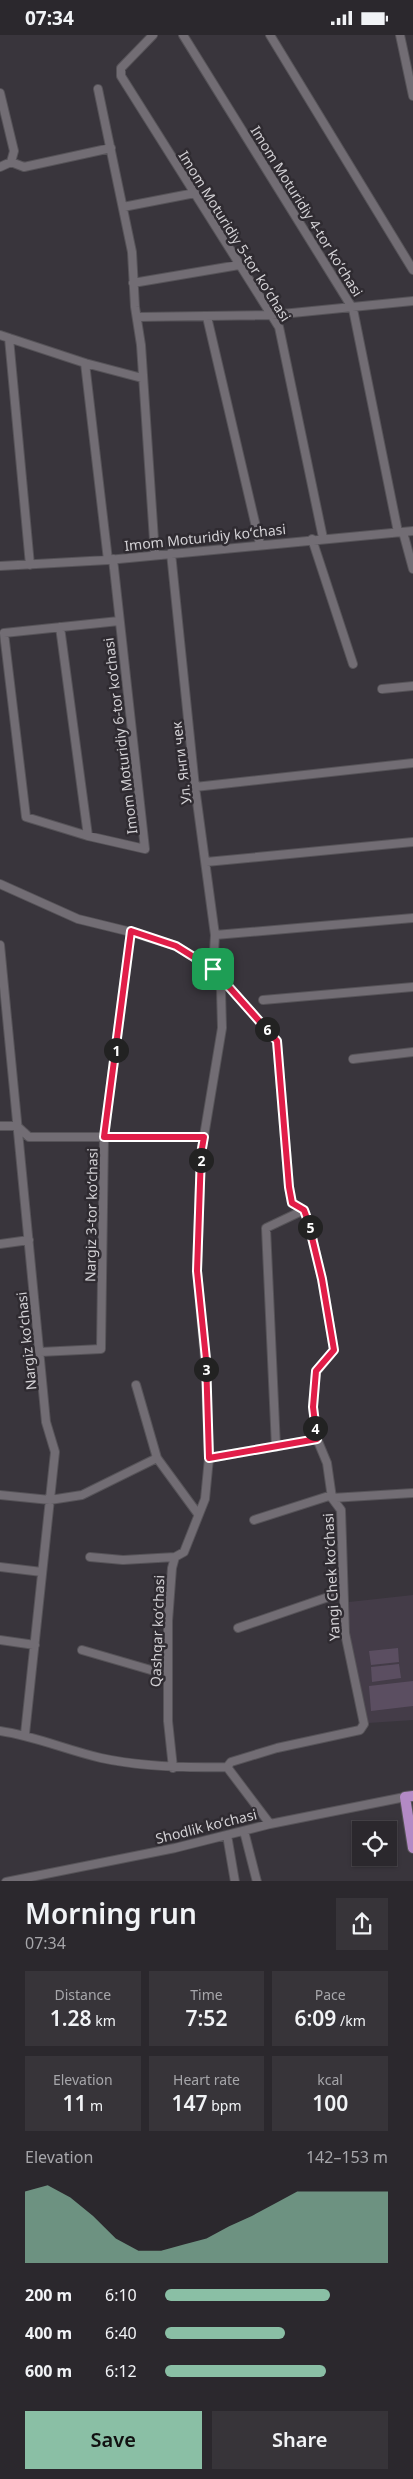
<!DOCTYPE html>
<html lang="en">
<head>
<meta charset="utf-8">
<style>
	:root { --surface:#2b282d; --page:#373439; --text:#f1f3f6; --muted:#a6a6aa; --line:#474449; --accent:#8abfa5 }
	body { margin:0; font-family:"Noto Sans",sans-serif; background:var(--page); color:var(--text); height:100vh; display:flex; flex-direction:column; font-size:19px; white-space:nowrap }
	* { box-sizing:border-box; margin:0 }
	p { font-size:16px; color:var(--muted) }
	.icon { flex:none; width:28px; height:28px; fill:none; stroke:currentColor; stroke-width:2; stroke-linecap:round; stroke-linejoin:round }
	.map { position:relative; height:1846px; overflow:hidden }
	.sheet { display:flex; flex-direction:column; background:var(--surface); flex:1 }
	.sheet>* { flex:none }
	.tools { position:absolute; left:352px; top:1786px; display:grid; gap:10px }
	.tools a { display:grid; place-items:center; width:45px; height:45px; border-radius:0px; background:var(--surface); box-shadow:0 1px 4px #0004,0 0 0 1px var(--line); font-size:25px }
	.pin { position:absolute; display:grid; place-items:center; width:42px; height:42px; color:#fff; margin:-21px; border-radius:10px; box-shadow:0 2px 8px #0006 }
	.km { position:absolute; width:25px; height:25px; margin:-12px; border-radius:50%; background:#222; color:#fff; font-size:14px; line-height:25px; text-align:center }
	.round { display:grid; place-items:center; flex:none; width:52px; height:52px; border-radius:0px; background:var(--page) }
	.head { display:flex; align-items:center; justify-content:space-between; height:85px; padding:0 25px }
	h1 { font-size:28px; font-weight:600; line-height:38px }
	.stats { display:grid; grid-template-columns:repeat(3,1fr); gap:8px; height:85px; padding:5px 25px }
	.stats div { display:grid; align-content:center; border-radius:0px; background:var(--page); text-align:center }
	.stats b { font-size:21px; font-weight:600 }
	.stats small { font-size:14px; font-weight:400 }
	.stats p { font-size:14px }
	.chart { height:140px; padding:10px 25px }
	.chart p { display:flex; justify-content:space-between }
	.chart svg { width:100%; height:90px; margin-top:5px; fill:var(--accent); opacity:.7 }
	.cta { display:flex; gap:10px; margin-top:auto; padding:10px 25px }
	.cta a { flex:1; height:58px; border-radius:0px; background:var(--accent); color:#111; font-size:20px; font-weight:600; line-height:58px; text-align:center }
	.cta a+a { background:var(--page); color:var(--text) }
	ul { padding:0 25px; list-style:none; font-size:16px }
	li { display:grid; grid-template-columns:80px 60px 1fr; align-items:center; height:38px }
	li i { height:12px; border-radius:6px; background:var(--accent) }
	.status { display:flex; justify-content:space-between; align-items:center; height:35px; padding:0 25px; background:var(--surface); direction:ltr }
	.status svg { height:14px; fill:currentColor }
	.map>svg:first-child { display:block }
</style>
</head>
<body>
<div class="status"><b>07:34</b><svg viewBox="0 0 49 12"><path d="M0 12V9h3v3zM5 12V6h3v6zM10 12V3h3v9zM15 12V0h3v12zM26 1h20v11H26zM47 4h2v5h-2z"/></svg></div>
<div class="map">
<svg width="413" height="1847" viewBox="0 0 413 1847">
	<rect width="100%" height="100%" fill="#39353c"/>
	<!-- built -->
	<path fill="#443c48" d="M 413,1560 L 413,1685 L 368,1688 L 352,1620 L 348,1598 L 349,1567 Z"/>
	<!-- green -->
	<path fill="#5b4e61" d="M 398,1613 L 399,1627 L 371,1630 L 369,1616 Z
		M 399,1629 L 401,1643 L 372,1647 L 371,1632 Z
		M 413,1646 L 413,1671 L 371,1676 L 369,1651 Z"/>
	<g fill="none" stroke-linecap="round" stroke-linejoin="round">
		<!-- minor casing -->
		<g stroke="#565358" stroke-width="10">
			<path id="minor" d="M 153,0 L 121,33 L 121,41 L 279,292 L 323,503
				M 183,0 L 353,274 L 398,497
				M 270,0 L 413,235
				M 400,0 L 413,61
				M 98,54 L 132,217 L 135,272 L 141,310 L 155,520
				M 0,58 L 14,116 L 11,127 L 0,132
				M 11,127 L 24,132 L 111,113
				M 123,172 L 195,158
				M 133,248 L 239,230
				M 137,282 L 272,280 L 413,266
				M 207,282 L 260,509
				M 0,300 L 85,328 L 142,343
				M 9,303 L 30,530
				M 85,328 L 108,525
				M 403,497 L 413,534
				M 312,504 L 353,629
				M 171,518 L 195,752 L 215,900 L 213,934 L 221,955 L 222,993 L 201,1119 L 197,1235 L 205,1324 L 209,1423 L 205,1464 L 184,1517 L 175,1522 L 172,1533 L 168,1586 L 168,1686 L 173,1733
				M 113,524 L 145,814 L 88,801 L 26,782 L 4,598 L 119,586
				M 0,531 L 108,525 L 413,496
				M 60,592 L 88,801
				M 382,654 L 413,651
				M 195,752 L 413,728
				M 206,827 L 413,807
				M 0,849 L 78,884 L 131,897 L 176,911 L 213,934 L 277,1006 L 289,1152 L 292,1168 L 304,1175 L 308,1186 L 322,1244 L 334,1315 L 316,1337 L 313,1372 L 317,1404 L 327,1428 L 332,1463 L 341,1475 L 345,1598 L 364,1689 L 360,1695 L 277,1713 L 231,1727 L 227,1732
				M 215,900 L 413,883
				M 0,910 L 46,1387 L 55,1417 L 25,1699
				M 263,965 L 413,952
				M 353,1024 L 413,1017
				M 0,1091 L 17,1091 L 29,1102 L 204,1102
				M 0,1209 L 29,1205
				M 40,1317 L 101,1314 L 104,1102 L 131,897
				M 136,1350 L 157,1423
				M 276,1412 L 266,1193 L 304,1175
				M 209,1423 L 317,1404
				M 0,1460 L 50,1465 L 82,1460 L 157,1423 L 198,1479
				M 332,1463 L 413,1458
				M 254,1485 L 332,1460
				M 90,1522 L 123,1525 L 175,1522
				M 0,1532 L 42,1537
				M 238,1593 L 343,1557
				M 0,1605 L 35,1610
				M 82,1615 L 168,1640
				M 0,1696 C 35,1701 66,1715 101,1723 C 142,1732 185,1733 227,1732 L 270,1789
				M 244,1796 L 257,1847
				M 227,1800 L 235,1847
				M 6,1847 L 175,1813 L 270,1789 L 405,1762"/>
		</g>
		<!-- major casing -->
		<g stroke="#565358" stroke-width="12">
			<path id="major" d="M 413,1761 L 405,1762 L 413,1813"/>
		</g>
		<!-- minor -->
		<use href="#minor" stroke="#726d74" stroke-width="8"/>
		<!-- major -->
		<use href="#major" stroke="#b38ac5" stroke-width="10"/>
	</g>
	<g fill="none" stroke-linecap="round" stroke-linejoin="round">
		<!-- route casing -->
		<g stroke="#fff" stroke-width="10">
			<path id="route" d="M 131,896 L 176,911 L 213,934 L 277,1006 L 289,1152 L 292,1168 L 304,1175 L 308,1186 L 322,1244 L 334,1315 L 316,1336 L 313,1372 L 317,1404 L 209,1423 L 206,1324 L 197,1236 L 201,1119 L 204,1102 L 104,1102 Z"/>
		</g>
		<!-- route -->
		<use href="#route" stroke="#e11d48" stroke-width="6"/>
	</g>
	<g text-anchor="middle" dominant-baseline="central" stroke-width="5" stroke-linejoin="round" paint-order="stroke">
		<!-- street labels -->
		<g font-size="14" fill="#d3d1d5" stroke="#2f2b31">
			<text transform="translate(307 176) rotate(58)">Imom Moturidiy 4-tor koʻchasi</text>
			<text transform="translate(235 201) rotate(58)">Imom Moturidiy 5-tor koʻchasi</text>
			<text transform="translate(205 502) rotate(-6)">Imom Moturidiy koʻchasi</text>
			<text transform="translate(120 701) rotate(-97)">Imom Moturidiy 6-tor koʻchasi</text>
			<text transform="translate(181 728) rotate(-97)">Ул. Янги чек</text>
			<text transform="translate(91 1180) rotate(-89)">Nargiz 3-tor koʻchasi</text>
			<text transform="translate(26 1306) rotate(-96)">Nargiz koʻchasi</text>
			<text transform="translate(331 1542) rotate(-93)">Yangi Chek koʻchasi</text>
			<text transform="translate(157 1596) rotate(-88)">Qashqar koʻchasi</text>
			<text transform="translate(206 1791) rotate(-14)">Shodlik koʻchasi</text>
		</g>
	</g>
</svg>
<div class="tools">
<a><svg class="icon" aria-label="locate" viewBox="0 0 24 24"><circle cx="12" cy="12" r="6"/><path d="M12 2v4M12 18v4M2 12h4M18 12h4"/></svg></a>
</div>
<div class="pin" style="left:213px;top:934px;background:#1e9e55"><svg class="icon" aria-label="arrive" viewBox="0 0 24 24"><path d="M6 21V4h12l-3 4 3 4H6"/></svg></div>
<b class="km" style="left:116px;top:1015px">1</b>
<b class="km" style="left:201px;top:1125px">2</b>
<b class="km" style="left:206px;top:1334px">3</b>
<b class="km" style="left:315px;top:1393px">4</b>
<b class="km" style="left:310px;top:1192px">5</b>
<b class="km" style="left:267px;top:994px">6</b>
</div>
<section class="sheet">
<div class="head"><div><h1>Morning run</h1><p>07:34</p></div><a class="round"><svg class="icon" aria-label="share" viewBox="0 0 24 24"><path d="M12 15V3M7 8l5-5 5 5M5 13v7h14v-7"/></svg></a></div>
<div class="stats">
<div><p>Distance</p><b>1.28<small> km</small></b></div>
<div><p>Time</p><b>7:52</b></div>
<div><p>Pace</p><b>6:09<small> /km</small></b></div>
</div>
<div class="stats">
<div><p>Elevation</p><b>11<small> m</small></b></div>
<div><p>Heart rate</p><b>147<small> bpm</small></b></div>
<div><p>kcal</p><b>100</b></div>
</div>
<div class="chart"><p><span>Elevation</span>142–153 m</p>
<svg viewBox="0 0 160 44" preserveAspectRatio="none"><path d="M0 44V9L10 6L20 12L30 21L40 32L50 38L60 38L70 35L80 32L90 26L100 21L110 15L120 9L130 9L140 9L150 9L160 9V44z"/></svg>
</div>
<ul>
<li><b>200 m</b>6:10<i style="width:74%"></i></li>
<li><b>400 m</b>6:40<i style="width:54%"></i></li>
<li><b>600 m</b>6:12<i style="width:72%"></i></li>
</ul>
<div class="cta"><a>Save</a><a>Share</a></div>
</section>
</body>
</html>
